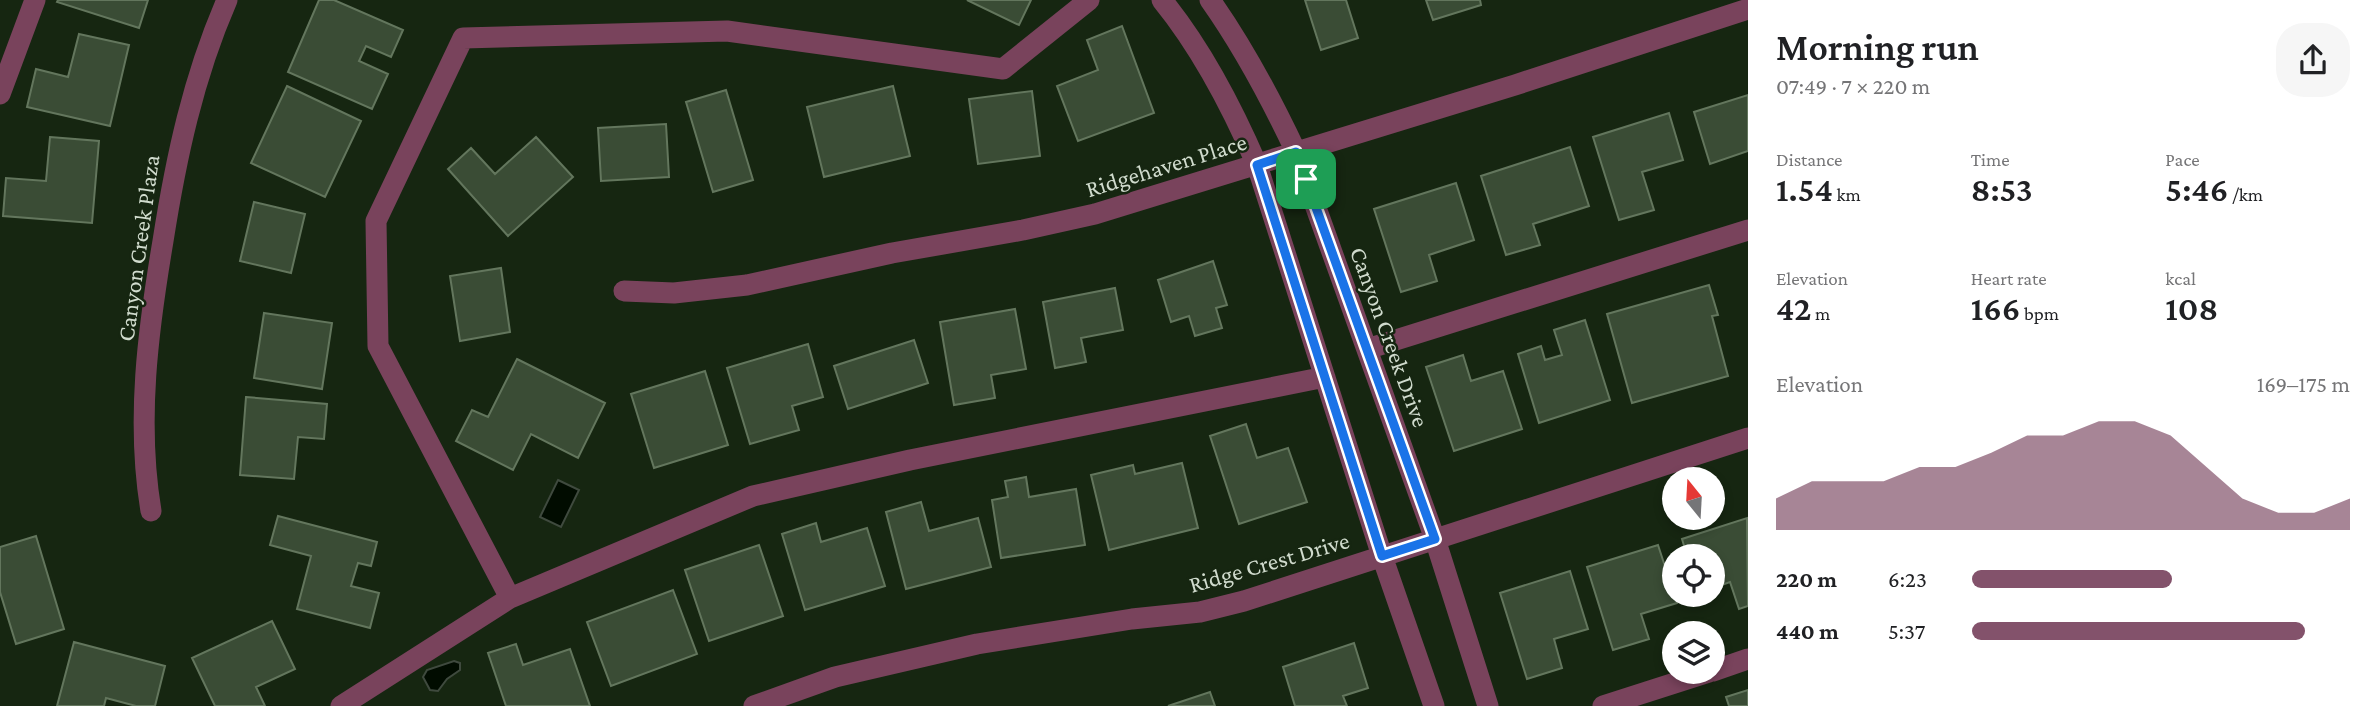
<!DOCTYPE html>
<html lang="en">
<head>
<meta charset="utf-8">
<style>
	:root { --surface:#fff; --page:#f6f6f6; --text:#202124; --muted:#757577; --accent:#83526b }
	body { margin:0; font-family:"Crimson Pro",serif; background:var(--page); color:var(--text); height:100vh; display:flex; flex-direction:column; font-size:26px; white-space:nowrap }
	* { box-sizing:border-box; margin:0 }
	p { font-size:23px; color:var(--muted) }
	.icon { flex:none; width:38px; height:38px; fill:none; stroke:currentColor; stroke-width:2; stroke-linecap:round; stroke-linejoin:round }
	.map { position:relative; flex:1; overflow:hidden }
	.drawer { display:flex; flex-direction:column; background:var(--surface); width:630px }
	.drawer>* { flex:none }
	.needle { width:46px; rotate:342deg }
	.tools { position:absolute; left:1662px; top:467px; display:grid; gap:14px }
	.tools a { display:grid; place-items:center; width:63px; height:63px; border-radius:50%; background:var(--surface); box-shadow:0 4px 10px #0003; font-size:35px }
	.pin { position:absolute; display:grid; place-items:center; width:60px; height:60px; color:#fff; margin:-30px; border-radius:14px; box-shadow:0 4px 10px #0006 }
	.round { display:grid; place-items:center; flex:none; width:74px; height:74px; border-radius:28px; background:var(--page) }
	.headline { display:flex; align-items:center; justify-content:space-between; height:119px; padding:0 28px }
	h1 { font-size:38px; font-weight:600; line-height:52px }
	.metrics { display:grid; grid-template-columns:repeat(3,1fr); gap:10px; height:119px; padding:7px 28px }
	.metrics div { display:grid; align-content:center }
	.metrics b { font-size:35px; font-weight:600 }
	.metrics small { font-size:19px; font-weight:400 }
	.metrics p { font-size:19px }
	.chart { height:196px; padding:14px 28px }
	.chart p { display:flex; justify-content:space-between }
	.chart svg { width:100%; height:126px; margin-top:7px; fill:var(--accent); opacity:.7 }
	ul { padding:0 28px; list-style:none; font-size:23px }
	li { display:grid; grid-template-columns:112px 84px 1fr; align-items:center; height:52px }
	li i { height:18px; border-radius:9px; background:var(--accent) }
	main { display:flex; flex:1; min-height:0 }
	.map>svg:first-child { display:block }
</style>
</head>
<body>
<main>
<div class="map">
<svg width="1748" height="706" viewBox="0 0 1748 706">
	<rect width="100%" height="100%" fill="#162611"/>
	<!-- water -->
	<path fill="#010c00" stroke="#3f4a3e" stroke-width="2" d="M 558,480 L 579,490 L 561,527 L 540,517 Z
		M 454,661 L 460,663 L 460,670 L 447,679 L 438,691 L 430,690 L 423,677 L 427,670 Z"/>
	<!-- building -->
	<path fill="#3a4c35" stroke="#63765d" stroke-width="2" d="M 58,0 L 148,0 L 139,28 L 57,2 Z
		M 319,0 L 334,0 L 403,30 L 391,57 L 366,46 L 359,61 L 388,74 L 372,109 L 288,72 Z
		M 967,0 L 1031,0 L 1019,25 Z
		M 1305,0 L 1346,0 L 1358,38 L 1321,50 Z
		M 1426,0 L 1480,0 L 1481,5 L 1433,20 Z
		M 1122,26 L 1154,113 L 1078,141 L 1057,86 L 1098,70 L 1087,40 Z
		M 79,34 L 129,45 L 110,126 L 27,107 L 36,69 L 68,77 Z
		M 287,86 L 361,121 L 325,197 L 251,163 Z
		M 893,86 L 910,156 L 824,177 L 807,107 Z
		M 726,90 L 753,180 L 713,192 L 686,102 Z
		M 1032,91 L 1040,156 L 978,164 L 969,99 Z
		M 1748,95 L 1748,151 L 1710,164 L 1694,112 Z
		M 1669,113 L 1683,160 L 1642,172 L 1654,210 L 1619,220 L 1593,137 Z
		M 666,124 L 669,177 L 601,181 L 598,128 Z
		M 50,137 L 99,141 L 92,223 L 3,216 L 6,178 L 46,181 Z
		M 536,137 L 573,177 L 508,236 L 448,169 L 471,148 L 495,174 Z
		M 1570,147 L 1589,206 L 1533,224 L 1540,245 L 1506,255 L 1481,176 Z
		M 1456,183 L 1474,240 L 1429,255 L 1437,281 L 1401,292 L 1374,209 Z
		M 254,202 L 305,214 L 291,273 L 240,261 Z
		M 1213,261 L 1227,305 L 1216,308 L 1222,328 L 1195,336 L 1189,316 L 1171,322 L 1158,280 Z
		M 501,268 L 510,332 L 460,341 L 450,276 Z
		M 1709,285 L 1718,315 L 1712,316 L 1728,376 L 1632,403 L 1607,314 Z
		M 1115,288 L 1123,330 L 1081,338 L 1086,362 L 1055,368 L 1043,302 Z
		M 1015,309 L 1026,369 L 991,375 L 995,398 L 954,405 L 940,322 Z
		M 264,313 L 332,323 L 322,389 L 254,378 Z
		M 1585,320 L 1610,400 L 1539,423 L 1518,354 L 1541,346 L 1545,360 L 1562,355 L 1554,330 Z
		M 914,340 L 928,383 L 848,409 L 834,366 Z
		M 808,344 L 823,397 L 792,406 L 799,430 L 750,444 L 727,368 Z
		M 1463,355 L 1471,381 L 1503,371 L 1522,429 L 1454,451 L 1426,367 Z
		M 517,359 L 605,403 L 578,458 L 531,434 L 513,470 L 456,441 L 472,410 L 488,417 Z
		M 705,371 L 728,445 L 654,468 L 631,394 Z
		M 246,397 L 327,404 L 324,439 L 298,437 L 294,479 L 240,475 Z
		M 1246,424 L 1257,458 L 1288,448 L 1307,502 L 1239,524 L 1210,436 Z
		M 1182,463 L 1198,528 L 1109,550 L 1091,475 L 1133,465 L 1135,474 Z
		M 1026,477 L 1029,497 L 1076,489 L 1085,545 L 1001,558 L 992,500 L 1008,497 L 1005,481 Z
		M 921,502 L 929,531 L 978,518 L 991,567 L 906,589 L 886,512 Z
		M 278,516 L 377,542 L 371,566 L 358,563 L 351,586 L 379,593 L 370,628 L 297,609 L 311,556 L 270,545 Z
		M 1747,518 L 1748,606 L 1739,609 L 1730,582 L 1713,588 L 1713,556 L 1687,556 L 1682,539 Z
		M 816,523 L 821,542 L 867,528 L 885,586 L 805,610 L 782,534 Z
		M 36,536 L 64,629 L 16,644 L 0,592 L 0,547 Z
		M 759,545 L 783,616 L 709,641 L 685,570 Z
		M 1658,545 L 1677,603 L 1641,614 L 1649,639 L 1613,650 L 1587,567 Z
		M 1570,571 L 1588,629 L 1554,639 L 1562,668 L 1527,679 L 1500,593 Z
		M 673,590 L 697,654 L 611,686 L 587,622 Z
		M 272,621 L 295,669 L 256,687 L 265,706 L 215,706 L 192,658 Z
		M 74,642 L 165,666 L 155,706 L 136,706 L 106,698 L 104,706 L 57,706 Z
		M 1354,643 L 1368,688 L 1343,696 L 1347,706 L 1295,706 L 1283,667 Z
		M 516,644 L 523,665 L 570,649 L 590,706 L 506,706 L 488,653 Z
		M 1748,690 L 1748,706 L 1729,706 L 1726,697 Z
		M 1210,692 L 1215,706 L 1168,706 Z"/>
	<g fill="none" stroke-linecap="round" stroke-linejoin="round">
		<!-- minor -->
		<path stroke="#79435c" stroke-width="21" d="M 1162,0 C 1202,49 1232,107 1257,165 L 1382,556 L 1434,706
			M 1210,0 C 1244,48 1271,99 1296,152 L 1435,539 L 1488,706
			M 0,94 L 35,0
			M 624,291 L 674,293 L 747,285 L 892,253 L 1023,230 L 1095,214 L 1515,85 L 1748,9
			M 1367,349 L 1748,230
			M 151,511 C 136,421 148,330 163,241 C 176,158 193,78 227,0
			M 510,598 L 378,346 L 376,221 L 463,38 L 727,31 L 1003,69 L 1089,0
			M 1713,671 L 1748,659
			M 341,706 L 510,598 L 753,496 L 910,460 L 1325,377
			M 754,706 L 835,677 L 977,644 L 1132,619 L 1200,612 L 1244,601 L 1748,438
			M 1603,706 L 1709,672"/>
	</g>
	<g fill="none" stroke-linecap="round" stroke-linejoin="round">
		<!-- route casing -->
		<g stroke="#fff" stroke-width="14">
			<path id="route" d="M 1296,152 L 1435,539 L 1382,556 L 1257,165 Z"/>
		</g>
		<!-- route -->
		<use href="#route" stroke="#1a73e8" stroke-width="9"/>
	</g>
	<g text-anchor="middle" dominant-baseline="central" stroke-width="5" stroke-linejoin="round" paint-order="stroke">
		<!-- street labels -->
		<g font-size="24" fill="#d0dbcd" stroke="#162611">
			<text transform="translate(1166 165) rotate(-17)">Ridgehaven Place</text>
			<text transform="translate(138 248) rotate(-82)">Canyon Creek Plaza</text>
			<text transform="translate(1390 337) rotate(70)">Canyon Creek Drive</text>
			<text transform="translate(1269 562) rotate(-16)">Ridge Crest Drive</text>
		</g>
	</g>
</svg>
<div class="tools">
<a><svg class="needle" viewBox="-14 -14 28 28"><path d="M0-13l5 13h-10z" fill="#e53935"/><path d="M0 13l5-13h-10z" fill="#757577"/></svg></a>
<a><svg class="icon" aria-label="locate" viewBox="0 0 24 24"><circle cx="12" cy="12" r="6"/><path d="M12 2v4M12 18v4M2 12h4M18 12h4"/></svg></a>
<a><svg class="icon" aria-label="layers" viewBox="0 0 24 24"><path d="M12 4l9 5-9 5-9-5zM3 14l9 5 9-5"/></svg></a>
</div>
<div class="pin" style="left:1306px;top:179px;background:#1e9e55"><svg class="icon" aria-label="arrive" viewBox="0 0 24 24"><path d="M6 21V4h12l-3 4 3 4H6"/></svg></div>
</div>
<section class="drawer">
<div class="headline"><div><h1>Morning run</h1><p>07:49 · 7 × 220 m</p></div><a class="round"><svg class="icon" aria-label="share" viewBox="0 0 24 24"><path d="M12 15V3M7 8l5-5 5 5M5 13v7h14v-7"/></svg></a></div>
<div class="metrics">
<div><p>Distance</p><b>1.54<small> km</small></b></div>
<div><p>Time</p><b>8:53</b></div>
<div><p>Pace</p><b>5:46<small> /km</small></b></div>
</div>
<div class="metrics">
<div><p>Elevation</p><b>42<small> m</small></b></div>
<div><p>Heart rate</p><b>166<small> bpm</small></b></div>
<div><p>kcal</p><b>108</b></div>
</div>
<div class="chart"><p><span>Elevation</span>169–175 m</p>
<svg viewBox="0 0 160 44" preserveAspectRatio="none"><path d="M0 44V33L10 27L20 27L30 27L40 22L50 22L60 17L70 11L80 11L90 6L100 6L110 11L120 22L130 33L140 38L150 38L160 33V44z"/></svg>
</div>
<ul>
<li><b>220 m</b>6:23<i style="width:53%"></i></li>
<li><b>440 m</b>5:37<i style="width:88%"></i></li>
</ul>
</section>
</main>
</body>
</html>
